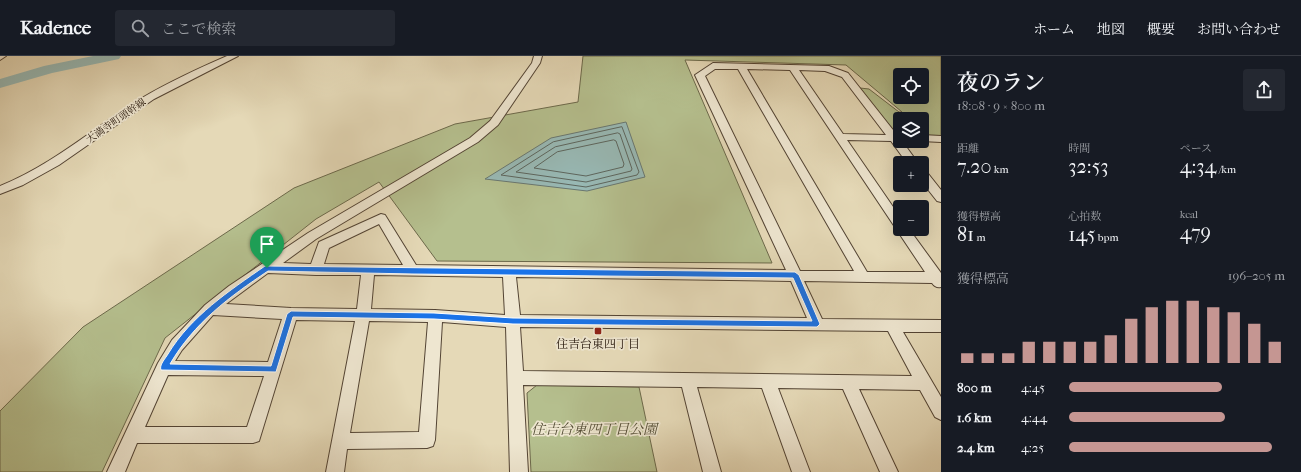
<!DOCTYPE html>
<html lang="ja">
<head>
<meta charset="utf-8">
<style>
	:root { --surface:#171b24; --page:#242831; --text:#f1f3f6; --muted:#9ea1a6; --line:#363941; --accent:#c59692 }
	body { margin:0; font-family:"IM FELL French Canon","Noto Serif JP",serif; background:var(--page); color:var(--text); height:100vh; display:flex; flex-direction:column; font-size:15px; white-space:nowrap }
	* { box-sizing:border-box; margin:0 }
	p { font-size:13px; color:var(--muted) }
	.icon { flex:none; width:22px; height:22px; fill:none; stroke:currentColor; stroke-width:2; stroke-linecap:round; stroke-linejoin:round }
	.map { position:relative; flex:1; overflow:hidden }
	.panel { display:flex; flex-direction:column; background:var(--surface); width:360px }
	.panel>* { flex:none }
	.controls { position:absolute; left:893px; top:12px; display:grid; gap:8px }
	.controls a { display:grid; place-items:center; width:36px; height:36px; border-radius:4px; background:var(--surface); box-shadow:0 4px 16px #0002; font-size:20px }
	.pin { position:absolute; display:grid; place-items:center; width:34px; height:34px; color:#fff; margin:-41px -17px; border-radius:50% 50% 50% 0; rotate:-45deg; box-shadow:0 0 4px #0007 }
	.pin .icon { rotate:45deg }
	.round { display:grid; place-items:center; flex:none; width:42px; height:42px; border-radius:4px; background:var(--page) }
	.overview { display:flex; align-items:center; justify-content:space-between; height:68px; padding:0 16px }
	h1 { font-size:22px; font-weight:600; line-height:30px }
	.stats { display:grid; grid-template-columns:repeat(3,1fr); gap:6px; height:68px; padding:4px 16px }
	.stats div { display:grid; align-content:center }
	.stats b { font-size:20px; font-weight:600 }
	.stats small { font-size:11px; font-weight:400 }
	.stats p { font-size:11px }
	.chart { height:112px; padding:8px 16px }
	.chart p { display:flex; justify-content:space-between }
	.chart svg { width:100%; height:72px; margin-top:4px; stroke:var(--accent); stroke-width:6 }
	ul { padding:0 16px; list-style:none; font-size:13px }
	li { display:grid; grid-template-columns:64px 48px 1fr; align-items:center; height:30px }
	li i { height:10px; border-radius:5px; background:var(--accent) }
	header { display:flex; align-items:center; gap:24px; box-sizing:border-box; height:56px; padding:0 20px; background:var(--surface); border-bottom:1px solid var(--line) }
	header strong { font-size:19px }
	nav { display:flex; gap:22px; margin-inline-start:auto; font-size:14px }
	.search { width:280px; height:36px; background:var(--page); display:flex; align-items:center; gap:10px; box-sizing:border-box; padding:0 14px; border-radius:4px; color:var(--muted); font-size:15px }
	main { display:flex; flex:1; min-height:0 }
	.map>svg:first-child { display:block }
</style>
</head>
<body>
<header>
<strong>Kadence</strong>
<div class="search"><svg class="icon" aria-label="search" viewBox="0 0 24 24"><circle cx="10" cy="10" r="6"/><path d="M15 15l6 6"/></svg>ここで検索</div>
<nav><a>ホーム</a><a>地図</a><a>概要</a><a>お問い合わせ</a></nav>
</header>
<main>
<div class="map">
<svg width="941" height="416" viewBox="0 0 941 416">
	<rect width="100%" height="100%" fill="#e5d9b7"/>
	<filter id="stains"><feTurbulence type="fractalNoise" baseFrequency=".005" numOctaves="4"/><feColorMatrix values="0 0 0 0 .2 0 0 0 0 .09 0 0 0 0 .02 0 0 0 .5 -.17"/></filter>
	<radialGradient id="worn" r=".72"><stop offset=".6" stop-color="#630" stop-opacity="0"/><stop offset="1" stop-color="#630" stop-opacity=".3"/></radialGradient>
	<!-- green -->
	<path fill="#b5bf8e" stroke="#6c694b" fill-rule="evenodd" d="M 583,0 L 941,0 L 941,80 L 922,80 L 922,63 L 900,63 L 900,78 L 893,74 L 860,32 L 869,33 L 899,56 L 902,56 L 846,9 L 685,4 L 772,207 L 437,205 L 379,126 L 316,163 L 165,282 L 102,416 L 0,416 L 0,355 L 83,271 L 294,132 L 455,68 L 578,46 ZM 900,19 L 922,19 L 922,41 L 900,41 Z
		M 537,329 L 639,331 L 657,416 L 531,416 L 527,337 Z"/>
	<!-- water -->
	<path fill="#98b9b5" stroke="#697770" d="M 626,66 L 645,121 L 587,135 L 485,123 L 551,82 Z"/>
	<g fill="none" stroke-linecap="round" stroke-linejoin="round">
		<!-- shore -->
		<path stroke="#5d665e" stroke-width="1" d="M 622,71 L 639,116 L 637,119 L 586,131 L 501,119 L 553,86 Z
			M 618,77 L 620,78 L 632,113 L 631,115 L 586,126 L 516,116 L 555,91 Z
			M 614,84 L 616,85 L 624,108 L 623,111 L 586,120 L 534,112 L 557,96 Z"/>
		<!-- river -->
		<path fill="#98b9b5" fill-rule="evenodd" d="M 93,0 L 121,0 L 119,3 L 52,17 L 0,32 L 0,23 L 44,10 Z"/>
		<!-- minor casing -->
		<g stroke="#534434" stroke-width="2">
			<path id="minor" d="M 0,0 L 6,0 L 0,4 Z
				M 227,0 L 238,0 L 154,43 L 59,109 L 23,129 L 0,138 L 0,130 C 50,110 90,75 134,47 C 164,28 195,14 227,0 Z
				M 534,0 L 542,0 L 540,7 L 498,69 L 478,86 L 316,183 L 283,207 L 311,208 L 319,186 L 381,158 L 385,159 L 416,209 L 786,214 L 695,19 L 713,7 L 829,10 L 848,17 L 897,79 L 900,79 L 900,85 L 902,85 L 918,107 L 907,107 L 891,85 L 847,84 L 900,161 L 900,173 L 909,173 L 941,217 L 941,231 C 937,232 934,230 932,227 L 804,225 L 822,263 L 941,264 L 941,276 L 903,276 L 941,341 L 941,364 L 935,361 L 920,334 L 859,333 L 898,416 L 880,416 L 843,333 L 778,332 L 810,416 L 792,416 L 762,332 L 697,331 L 721,416 L 703,416 L 682,331 L 523,329 L 528,416 L 510,416 L 506,271 L 442,266 L 435,384 L 433,390 L 427,392 L 347,393 L 344,416 L 326,416 L 355,265 L 296,264 L 259,385 L 253,387 L 137,387 L 125,416 L 107,416 L 158,307 L 172,284 L 205,249 L 229,230 L 308,177 L 470,82 L 490,65 L 532,7 ZM 715,13 L 738,13 L 854,215 L 800,215 L 705,20 ZM 747,13 L 790,14 L 925,216 L 867,216 ZM 799,14 L 825,15 L 842,21 L 886,79 L 843,78 ZM 379,168 L 403,209 L 324,208 L 329,192 ZM 268,217 L 316,219 L 361,219 L 357,253 L 291,252 L 226,248 ZM 374,219 L 503,221 L 505,259 L 435,254 L 371,253 ZM 516,221 L 791,225 L 807,262 L 520,259 ZM 213,259 L 282,263 L 268,306 L 175,305 L 182,294 ZM 369,265 L 428,266 L 419,376 L 350,377 ZM 520,271 L 888,275 L 912,320 L 523,315 ZM 168,319 L 264,320 L 247,371 L 145,371 Z
				M 922,79 L 941,80 L 941,86 L 921,85 Z
				M 922,114 L 926,115 L 941,134 L 941,146 L 937,145 L 922,126 Z"/>
		</g>
		<!-- minor -->
		<use href="#minor" fill="#eee6d0" fill-rule="evenodd"/>
	</g>
	<!-- route -->
	<path fill="#1a73e8" stroke="#fff" fill-rule="evenodd" d="M 265,210 L 795,216 L 799,219 L 820,268 L 817,271 L 513,268 L 434,263 L 293,261 L 276,316 L 161,314 C 159,309 165,303 168,298 C 191,260 229,235 265,210 ZM 268,215 L 413,218 L 793,222 L 812,265 L 513,262 L 434,257 L 291,255 L 287,258 L 271,310 L 170,308 C 194,267 229,241 268,215 Z"/>
	<!-- markers -->
	<rect fill="#8f2418" stroke="#eee6d0" stroke-width="1.5" x="594" y="271" width="8" height="8" rx="2"/>
	<g text-anchor="middle" dominant-baseline="central" stroke-width="3.5" stroke-linejoin="round" paint-order="stroke">
		<!-- far-street labels -->
		<g font-size="10" fill="#221308" stroke="#eee6d0">
			<text transform="translate(116 65) rotate(-35)">大満寺町頭幹線</text>
		</g>
		<!-- poi labels -->
		<g font-size="12" fill="#221308" stroke="#eee6d0">
			<text x="598" y="288">住吉台東四丁目</text>
		</g>
		<!-- near-park labels -->
		<g font-size="14" font-style="italic" fill="#554f37" stroke="#eee6d0">
			<text x="594" y="373">住吉台東四丁目公園</text>
		</g>
	</g>
	<rect width="100%" height="100%" filter="url(#stains)"/>
	<rect width="100%" height="100%" fill="url(#worn)"/>
</svg>
<div class="controls">
<a><svg class="icon" aria-label="locate" viewBox="0 0 24 24"><circle cx="12" cy="12" r="6"/><path d="M12 2v4M12 18v4M2 12h4M18 12h4"/></svg></a>
<a><svg class="icon" aria-label="layers" viewBox="0 0 24 24"><path d="M12 4l9 5-9 5-9-5zM3 14l9 5 9-5"/></svg></a>
<a>+</a>
<a>−</a>
</div>
<div class="pin" style="left:267px;top:212px;background:#1e9e55"><svg class="icon" aria-label="arrive" viewBox="0 0 24 24"><path d="M6 21V4h12l-3 4 3 4H6"/></svg></div>
</div>
<section class="panel">
<div class="overview"><div><h1>夜のラン</h1><p>18:08 · 9 × 800 m</p></div><a class="round"><svg class="icon" aria-label="share" viewBox="0 0 24 24"><path d="M12 15V3M7 8l5-5 5 5M5 13v7h14v-7"/></svg></a></div>
<div class="stats">
<div><p>距離</p><b>7.20<small> km</small></b></div>
<div><p>時間</p><b>32:53</b></div>
<div><p>ペース</p><b>4:34<small> /km</small></b></div>
</div>
<div class="stats">
<div><p>獲得標高</p><b>81<small> m</small></b></div>
<div><p>心拍数</p><b>145<small> bpm</small></b></div>
<div><p>kcal</p><b>479</b></div>
</div>
<div class="chart"><p><span>獲得標高</span>196–205 m</p>
<svg viewBox="0 0 160 44" preserveAspectRatio="none"><path d="M5 44V38M15 44V38M25 44V38M35 44V31M45 44V31M55 44V31M65 44V31M75 44V27M85 44V17M95 44V10M105 44V6M115 44V6M125 44V10M135 44V13M145 44V20M155 44V31"/></svg>
</div>
<ul>
<li><b>800 m</b>4:45<i style="width:71%"></i></li>
<li><b>1.6 km</b>4:44<i style="width:72%"></i></li>
<li><b>2.4 km</b>4:25<i style="width:94%"></i></li>
</ul>
</section>
</main>
</body>
</html>
